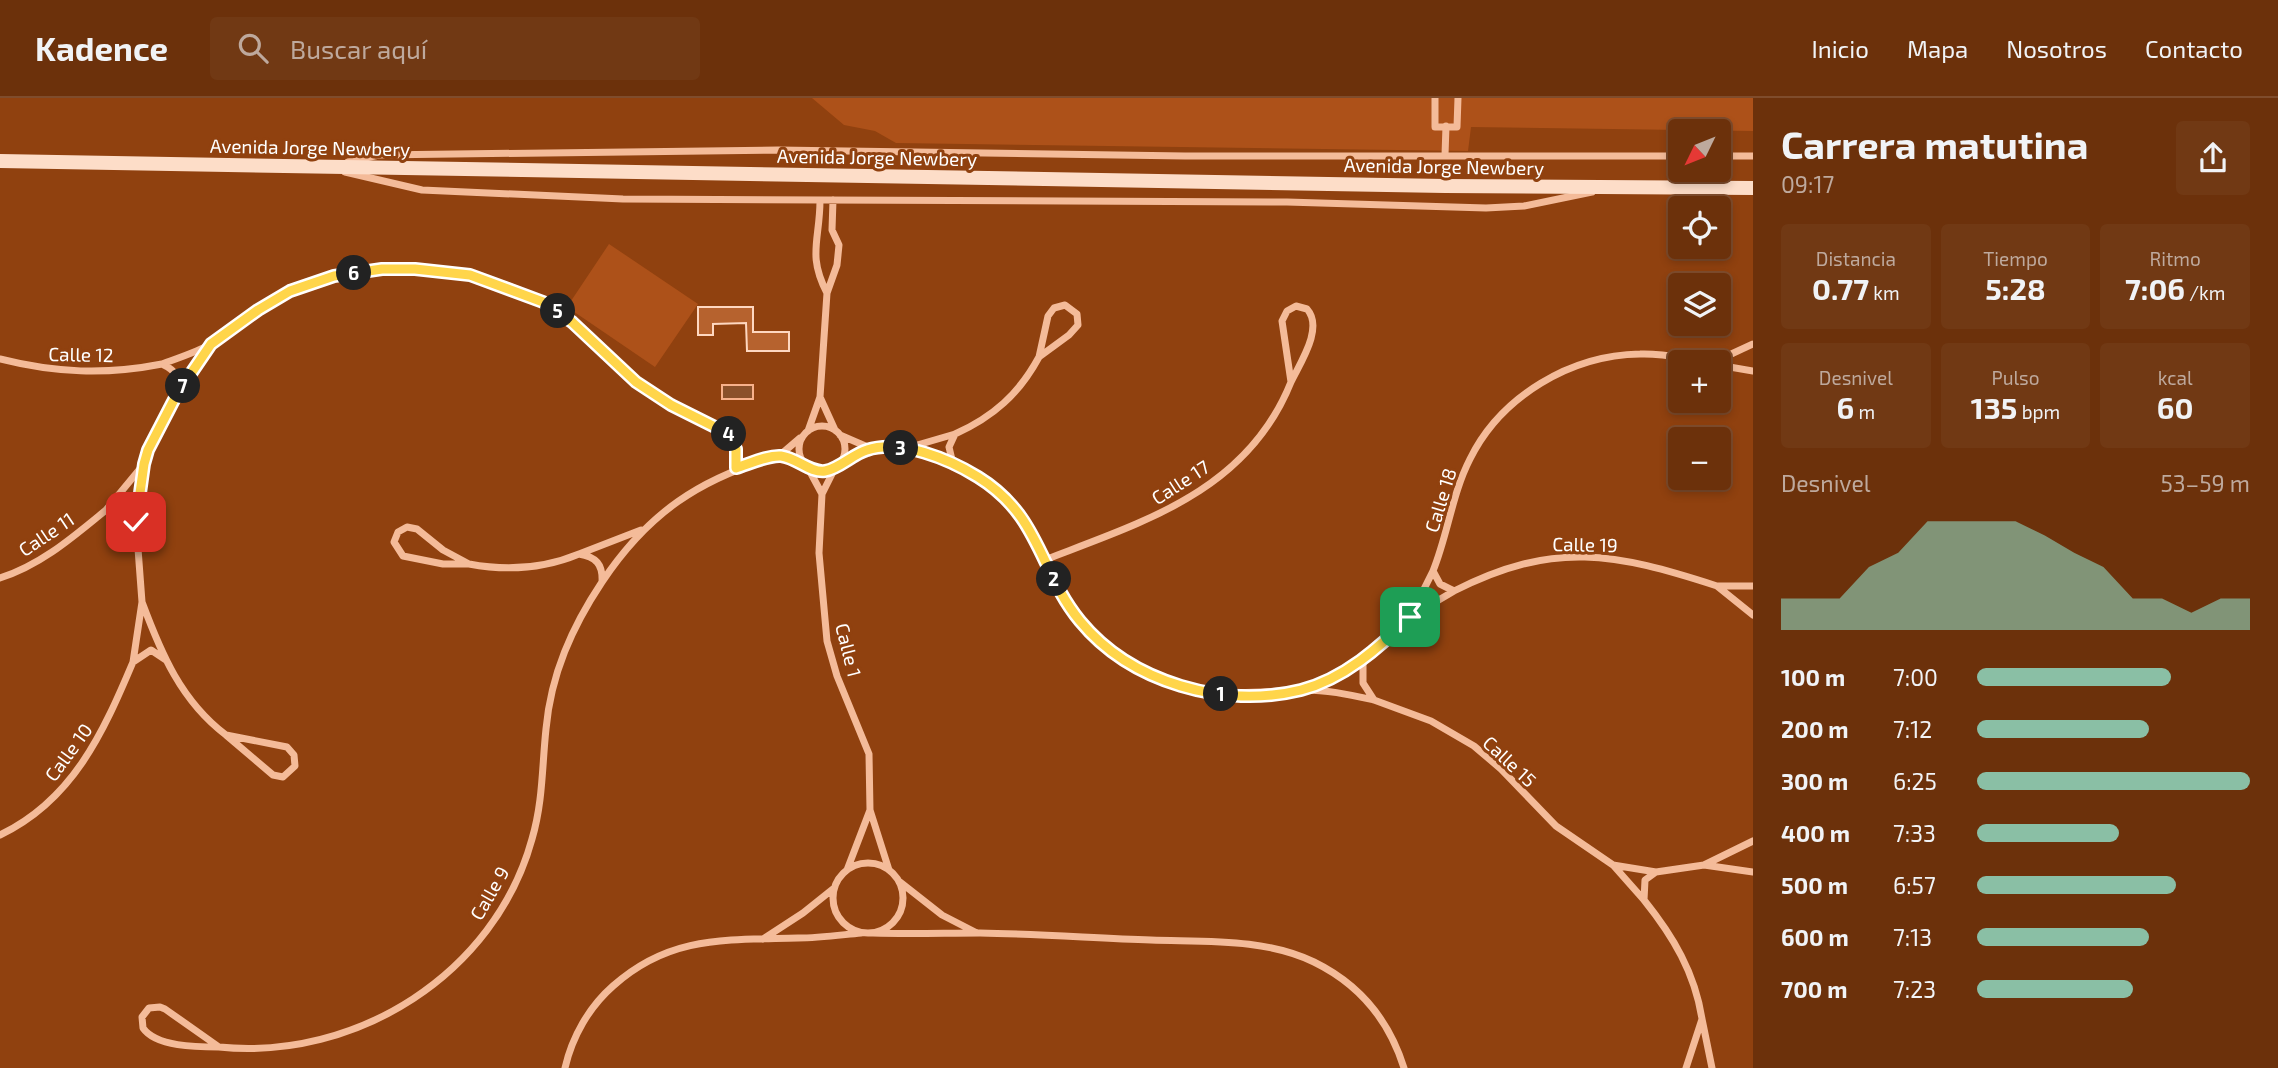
<!DOCTYPE html>
<html lang="es">
<head>
<meta charset="utf-8">
<style>
	:root { --surface:#6c310b; --page:#713914; --text:#f1f3f6; --muted:#bea99d; --line:#7f4c2c; --accent:#8abfa5 }
	body { margin:0; font-family:"Exo 2",sans-serif; background:var(--page); color:var(--text); height:100vh; display:flex; flex-direction:column; font-size:26px; white-space:nowrap }
	* { box-sizing:border-box; margin:0 }
	p { font-size:23px; color:var(--muted) }
	.icon { flex:none; width:38px; height:38px; fill:none; stroke:currentColor; stroke-width:2; stroke-linecap:round; stroke-linejoin:round }
	.map { position:relative; flex:1; overflow:hidden }
	.panel { display:flex; flex-direction:column; background:var(--surface); width:525px }
	.panel>* { flex:none }
	.needle { width:46px; rotate:227deg }
	.tools { position:absolute; left:1668px; top:21px; display:grid; gap:14px }
	.tools a { display:grid; place-items:center; width:63px; height:63px; border-radius:7px; background:var(--surface); box-shadow:0 4px 10px #0003,0 0 0 2px var(--line); font-size:35px }
	.pin { position:absolute; display:grid; place-items:center; width:60px; height:60px; color:#fff; margin:-30px; border-radius:14px; box-shadow:0 4px 10px #0006 }
	.km { position:absolute; width:35px; height:35px; margin:-18px; border-radius:50%; background:#222; color:#fff; font-size:19px; line-height:35px; text-align:center }
	.round { display:grid; place-items:center; flex:none; width:74px; height:74px; border-radius:7px; background:var(--page) }
	.overview { display:flex; align-items:center; justify-content:space-between; height:119px; padding:0 28px }
	h1 { font-size:38px; font-weight:700; line-height:52px }
	.metrics { display:grid; grid-template-columns:repeat(3,1fr); gap:10px; height:119px; padding:7px 28px }
	.metrics div { display:grid; align-content:center; border-radius:7px; background:var(--page); text-align:center }
	.metrics b { font-size:30px; font-weight:700 }
	.metrics small { font-size:19px; font-weight:400 }
	.metrics p { font-size:19px }
	.chart { height:196px; padding:14px 28px }
	.chart p { display:flex; justify-content:space-between }
	.chart svg { width:100%; height:126px; margin-top:7px; fill:var(--accent); opacity:.7 }
	ul { padding:0 28px; list-style:none; font-size:23px }
	li { display:grid; grid-template-columns:112px 84px 1fr; align-items:center; height:52px }
	li i { height:18px; border-radius:9px; background:var(--accent) }
	header { display:flex; align-items:center; gap:42px; box-sizing:border-box; height:98px; padding:0 35px; background:var(--surface); border-bottom:2px solid var(--line) }
	header strong { font-size:33px }
	nav { display:flex; gap:38px; margin-inline-start:auto; font-size:24px }
	.search { width:490px; height:63px; background:var(--page); display:flex; align-items:center; gap:18px; box-sizing:border-box; padding:0 24px; border-radius:7px; color:var(--muted); font-size:26px }
	main { display:flex; flex:1; min-height:0 }
	.map>svg:first-child { display:block }
</style>
</head>
<body>
<header>
<strong>Kadence</strong>
<div class="search"><svg class="icon" aria-label="search" viewBox="0 0 24 24"><circle cx="10" cy="10" r="6"/><path d="M15 15l6 6"/></svg>Buscar aquí</div>
<nav><a>Inicio</a><a>Mapa</a><a>Nosotros</a><a>Contacto</a></nav>
</header>
<main>
<div class="map">
<svg width="1753" height="970" viewBox="0 0 1753 970">
	<rect width="100%" height="100%" fill="#90410f"/>
	<!-- green -->
	<path fill="#ad5119" d="M 812,0 L 1753,0 L 1753,33 L 1471,29 L 1468,53 L 896,45 L 875,33 L 844,27 Z
		M 609,146 L 698,206 L 655,269 L 567,209 Z"/>
	<!-- water -->
	<path fill="#8b512a" stroke="#f8b18a" stroke-width="2" d="M 722,287 L 753,287 L 753,301 L 722,301 Z"/>
	<!-- building -->
	<path fill="#b6622e" stroke="#fed7c0" stroke-width="2" d="M 698,209 L 753,209 L 753,234 L 789,234 L 789,253 L 747,253 L 746,225 L 713,226 L 713,237 L 698,237 Z"/>
	<g fill="none" stroke-linecap="round" stroke-linejoin="round">
		<!-- street -->
		<path stroke="#f4bb99" stroke-width="7" d="M 1435,0 L 1435,29 L 1457,29 L 1458,0
			M 1445,57 L 1446,28
			M 1718,58 L 1753,58
			M 348,64 L 379,57 L 778,52 L 1185,58 L 1680,58
			M 345,74 L 422,92 L 623,101 L 1287,104 L 1486,110 L 1524,108 L 1592,94
			M 820,102 C 820,142 807,157 827,195 L 837,167 L 839,147 L 832,132 L 833,102
			M 1065,207 L 1077,216 L 1078,227 L 1069,237 L 1039,259 L 1048,218 L 1054,210 Z
			M 1296,208 L 1307,211 C 1324,230 1300,265 1291,284 L 1282,223 L 1287,213 Z
			M 211,246 L 178,296 C 180,280 177,273 162,266 C 178,260 197,254 211,246 C 239,230 261,206 291,193 C 372,156 482,164 557,212 C 591,235 615,269 649,292 C 667,306 726,327 734,344 C 738,351 736,362 736,370
			M 0,261 C 55,275 106,277 162,266
			M 1709,264 L 1704,263 L 1727,258 L 1753,246
			M 1718,267 L 1753,273
			M 820,299 L 827,195
			M799 351a23 23 0 1 1 46 0a23 23 0 1 1-46 0Z
			M 808,333 L 820,299 L 835,332
			M 955,336 C 993,319 1019,296 1039,259
			M 840,337 L 870,350 L 841,364
			M 800,340 L 779,358 L 804,365
			M 870,350 L 907,350 L 955,336 L 949,349 L 953,366 L 907,350
			M 144,366 L 106,412 L 126,413 L 136,424 L 144,366 L 160,325 L 178,296
			M 953,366 C 983,381 1007,399 1027,426 C 1040,446 1048,467 1057,488 C 1071,519 1100,549 1129,566 C 1192,602 1232,595 1300,592 C 1324,591 1351,597 1374,602 L 1363,585 L 1363,562 L 1302,592
			M 808,370 L 822,396 L 835,370
			M 822,396 L 819,455 L 827,543 L 837,578 L 869,656 L 870,712
			M 136,424 L 142,504
			M 407,429 L 417,431 L 443,452 L 469,466 L 443,466 L 403,458 L 394,444 L 398,434 Z
			M 641,432 L 579,456 C 596,459 603,466 602,484 C 648,415 700,380 779,358
			M 1047,461 C 1146,423 1248,392 1291,284
			M 469,466 C 506,473 543,471 579,456
			M 1433,473 C 1448,436 1452,396 1470,361 C 1501,298 1571,257 1640,256 C 1661,255 1682,260 1704,263
			M 0,480 C 41,467 73,439 106,412
			M 1753,488 L 1717,488 L 1753,517
			M 1454,493 C 1554,442 1615,455 1717,488
			M 166,562 L 151,552 L 133,564 L 142,504 C 161,555 181,603 226,637
			M 1363,562 L 1410,519 L 1454,493 L 1440,486 L 1433,473 L 1410,519
			M 1374,602 L 1431,623 L 1474,648 L 1501,671 L 1556,728 L 1613,767 L 1644,802 L 1645,782 L 1656,774 L 1613,767
			M 226,637 L 287,649 L 294,657 L 295,668 L 283,679 L 273,677 Z
			M 0,737 C 73,702 103,635 133,564
			M 1753,743 L 1704,767 L 1753,774
			M833 800a35 35 0 1 1 70 0a35 35 0 1 1-70 0Z
			M 847,772 L 870,712 L 889,772
			M 1656,774 L 1704,767
			M 900,784 L 942,817 L 977,835
			M 1644,802 C 1673,838 1695,875 1702,921
			M 873,835 C 909,836 944,835 980,835 C 1037,836 1094,840 1151,842 C 1204,844 1265,840 1314,864 C 1359,886 1389,922 1404,970
			M 763,841 L 803,815 L 833,791
			M 160,909 L 165,911 L 219,949 C 197,949 156,949 143,930 L 142,919 L 149,910 Z
			M 219,949 C 356,963 495,876 532,741 C 543,704 542,668 546,631 C 551,576 572,529 602,484
			M 565,970 C 572,939 589,909 613,888 C 670,837 726,842 798,840 C 819,840 840,837 861,835
			M 1686,970 L 1702,921 L 1712,970"/>
		<!-- secondary -->
		<path stroke="#fdddc8" stroke-width="14" d="M 0,63 L 1445,88 L 1753,90"/>
	</g>
	<g fill="none" stroke-linecap="round" stroke-linejoin="round">
		<!-- route casing -->
		<g stroke="#fff" stroke-width="14">
			<path id="route" d="M 136,424 L 144,366 L 148,352 L 177,296 L 211,246 L 258,212 L 290,193 L 334,178 L 382,171 L 415,171 L 470,177 L 543,204 L 572,224 L 636,284 L 671,307 L 729,336 L 736,351 L 736,370 C 749,366 768,357 781,358 C 797,360 810,375 825,373 C 839,371 853,356 867,352 C 901,341 949,361 978,379 C 1041,418 1039,473 1080,523 C 1131,585 1224,611 1301,592 C 1344,581 1380,549 1410,519"/>
		</g>
		<!-- route -->
		<use href="#route" stroke="#ffd54a" stroke-width="9"/>
	</g>
	<g text-anchor="middle" dominant-baseline="central" stroke-width="6" stroke-linejoin="round" paint-order="stroke">
		<!-- street labels -->
		<g font-size="19" fill="#fff" stroke="#90410f">
			<text transform="translate(310 49) rotate(1)">Avenida Jorge Newbery</text>
			<text transform="translate(877 59) rotate(1)">Avenida Jorge Newbery</text>
			<text transform="translate(1444 68) rotate(1)">Avenida Jorge Newbery</text>
			<text transform="translate(81 256) rotate(1)">Calle 12</text>
			<text transform="translate(1180 384) rotate(-33)">Calle 17</text>
			<text transform="translate(1440 402) rotate(-73)">Calle 18</text>
			<text transform="translate(46 436) rotate(-34)">Calle 11</text>
			<text transform="translate(1585 446) rotate(1)">Calle 19</text>
			<text transform="translate(849 552) rotate(76)">Calle 1</text>
			<text transform="translate(68 654) rotate(-54)">Calle 10</text>
			<text transform="translate(1510 663) rotate(43)">Calle 15</text>
			<text transform="translate(489 795) rotate(-60)">Calle 9</text>
		</g>
	</g>
</svg>
<div class="tools">
<a><svg class="needle" viewBox="-14 -14 28 28"><path d="M0-13l5 13h-10z" fill="#e53935"/><path d="M0 13l5-13h-10z" fill="#bea99d"/></svg></a>
<a><svg class="icon" aria-label="locate" viewBox="0 0 24 24"><circle cx="12" cy="12" r="6"/><path d="M12 2v4M12 18v4M2 12h4M18 12h4"/></svg></a>
<a><svg class="icon" aria-label="layers" viewBox="0 0 24 24"><path d="M12 4l9 5-9 5-9-5zM3 14l9 5 9-5"/></svg></a>
<a>+</a>
<a>−</a>
</div>
<div class="pin" style="left:1410px;top:519px;background:#1e9e55"><svg class="icon" aria-label="arrive" viewBox="0 0 24 24"><path d="M6 21V4h12l-3 4 3 4H6"/></svg></div>
<div class="pin" style="left:136px;top:424px;background:#d93025"><svg class="icon" aria-label="check" viewBox="0 0 24 24"><path d="M5 12l5 5 9-10"/></svg></div>
<b class="km" style="left:1221px;top:596px">1</b>
<b class="km" style="left:1054px;top:481px">2</b>
<b class="km" style="left:901px;top:350px">3</b>
<b class="km" style="left:729px;top:336px">4</b>
<b class="km" style="left:558px;top:213px">5</b>
<b class="km" style="left:354px;top:175px">6</b>
<b class="km" style="left:183px;top:288px">7</b>
</div>
<section class="panel">
<div class="overview"><div><h1>Carrera matutina</h1><p>09:17</p></div><a class="round"><svg class="icon" aria-label="share" viewBox="0 0 24 24"><path d="M12 15V3M7 8l5-5 5 5M5 13v7h14v-7"/></svg></a></div>
<div class="metrics">
<div><p>Distancia</p><b>0.77<small> km</small></b></div>
<div><p>Tiempo</p><b>5:28</b></div>
<div><p>Ritmo</p><b>7:06<small> /km</small></b></div>
</div>
<div class="metrics">
<div><p>Desnivel</p><b>6<small> m</small></b></div>
<div><p>Pulso</p><b>135<small> bpm</small></b></div>
<div><p>kcal</p><b>60</b></div>
</div>
<div class="chart"><p><span>Desnivel</span>53–59 m</p>
<svg viewBox="0 0 160 44" preserveAspectRatio="none"><path d="M0 44V33L10 33L20 33L30 22L40 17L50 6L60 6L70 6L80 6L90 11L100 17L110 22L120 33L130 33L140 38L150 33L160 33V44z"/></svg>
</div>
<ul>
<li><b>100 m</b>7:00<i style="width:71%"></i></li>
<li><b>200 m</b>7:12<i style="width:63%"></i></li>
<li><b>300 m</b>6:25<i style="width:100%"></i></li>
<li><b>400 m</b>7:33<i style="width:52%"></i></li>
<li><b>500 m</b>6:57<i style="width:73%"></i></li>
<li><b>600 m</b>7:13<i style="width:63%"></i></li>
<li><b>700 m</b>7:23<i style="width:57%"></i></li>
</ul>
</section>
</main>
</body>
</html>
